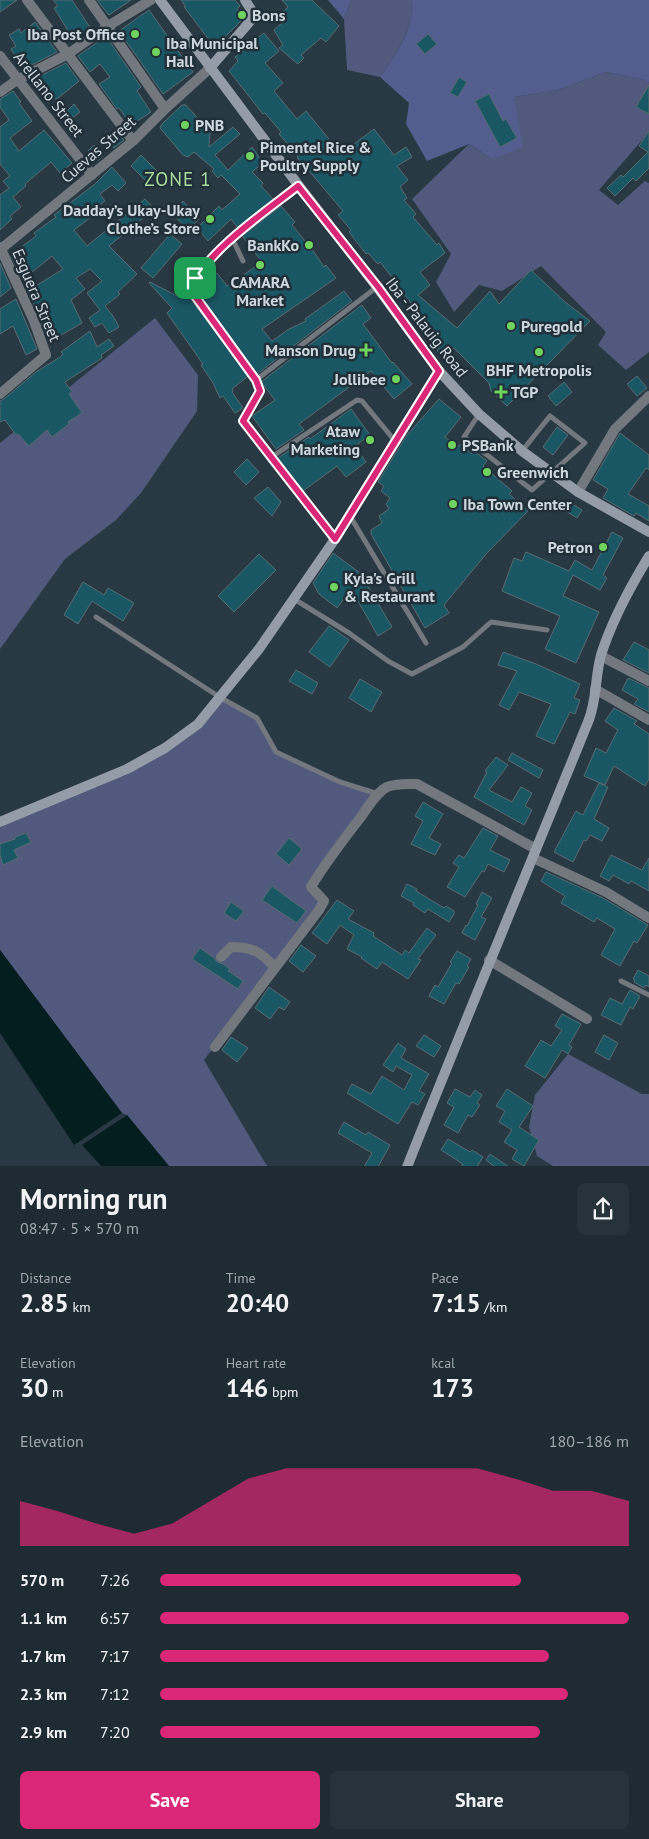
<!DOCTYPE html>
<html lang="en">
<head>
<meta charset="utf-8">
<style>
	:root { --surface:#1f2b32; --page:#27333a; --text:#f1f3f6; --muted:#a1a7ac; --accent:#db2777 }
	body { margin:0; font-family:"PT Sans",sans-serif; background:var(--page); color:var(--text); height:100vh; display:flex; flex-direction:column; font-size:19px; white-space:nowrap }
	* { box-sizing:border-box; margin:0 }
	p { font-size:16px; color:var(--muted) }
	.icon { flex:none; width:28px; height:28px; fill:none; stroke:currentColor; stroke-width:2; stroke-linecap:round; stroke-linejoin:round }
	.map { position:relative; height:1166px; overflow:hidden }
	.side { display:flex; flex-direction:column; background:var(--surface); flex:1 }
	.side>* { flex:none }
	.pin { position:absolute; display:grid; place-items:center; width:42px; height:42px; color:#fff; margin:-21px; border-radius:10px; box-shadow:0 2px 8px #0006 }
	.round { display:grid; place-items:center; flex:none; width:52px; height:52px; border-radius:8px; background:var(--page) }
	.head { display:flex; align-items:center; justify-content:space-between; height:85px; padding:0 20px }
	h1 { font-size:28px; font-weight:700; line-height:38px }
	.metrics { display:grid; grid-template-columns:repeat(3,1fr); gap:8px; height:85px; padding:5px 20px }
	.metrics div { display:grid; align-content:center }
	.metrics b { font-size:25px; font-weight:700 }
	.metrics small { font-size:14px; font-weight:400 }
	.metrics p { font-size:14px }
	.chart { height:140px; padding:10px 20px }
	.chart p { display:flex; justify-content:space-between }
	.chart svg { width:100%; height:90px; margin-top:5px; fill:var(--accent); opacity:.7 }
	.action { display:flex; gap:10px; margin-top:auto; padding:10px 20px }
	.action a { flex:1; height:58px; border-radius:8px; background:var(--accent); color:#fff; font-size:20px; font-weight:700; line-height:58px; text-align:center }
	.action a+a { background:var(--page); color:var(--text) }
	ul { padding:0 20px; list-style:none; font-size:16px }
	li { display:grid; grid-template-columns:80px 60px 1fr; align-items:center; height:38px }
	li i { height:12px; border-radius:6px; background:var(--accent) }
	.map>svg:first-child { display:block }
</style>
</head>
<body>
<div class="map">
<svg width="649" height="1167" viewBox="0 0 649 1167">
	<rect width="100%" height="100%" fill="#293943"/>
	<!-- green -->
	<path fill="#51597c" d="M 351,0 L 411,0 C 415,29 396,54 380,77 L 347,70 L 344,19 Z
		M 606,72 L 645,80 L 649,83 L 649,132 L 599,190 L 618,205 L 645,181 L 649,183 L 649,352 L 626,370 L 598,345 L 606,332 L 541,266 L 502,291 L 479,285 L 454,312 L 436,282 L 451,254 L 412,199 L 469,144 L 492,159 L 514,97 L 558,90 Z
		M 155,318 L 198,375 L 197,411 L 141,493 L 116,520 L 65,559 L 0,649 L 0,443 Z
		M 221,698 L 257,718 L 276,753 L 340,782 L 378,794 L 311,887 L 324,901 L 275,968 L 204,1060 L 267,1166 L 169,1166 L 127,1115 L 122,1113 L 0,950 L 0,822 L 165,748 Z
		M 568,1054 L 642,1094 L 649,1094 L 649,1166 L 553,1166 L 537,1156 L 529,1127 L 535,1095 Z"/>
	<!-- forest -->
	<path fill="#535d8e" d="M 328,0 L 351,0 L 344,19 Z
		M 411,0 L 649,0 L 649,83 L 644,80 L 606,72 L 558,90 L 514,97 L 523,147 L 492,159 L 469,144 L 427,161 L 406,124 L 409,103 L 380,77 C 396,54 415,29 411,0 Z"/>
	<!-- water -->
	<path fill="#041e1f" d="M 0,950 L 122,1113 L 74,1145 L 0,1033 Z
		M 127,1115 L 169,1166 L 101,1166 L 82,1145 Z"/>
	<!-- building -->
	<path fill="#1a5765" stroke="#576c72" d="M 0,0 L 17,0 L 0,12 Z
		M 53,0 L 72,0 L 91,29 L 81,36 L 79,33 L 72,37 L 54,8 L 58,6 Z
		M 97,0 L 131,0 L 109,15 Z
		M 181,0 L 235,0 L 240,6 L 237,9 L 242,20 L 221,41 L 213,43 L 210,41 L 184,7 L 186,7 Z
		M 282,0 L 312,0 L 339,26 L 326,42 L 321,38 L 301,55 L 304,58 L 298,64 L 279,48 L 283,45 L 274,30 L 282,23 L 277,17 L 288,7 Z
		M 149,10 L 193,72 L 163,94 L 119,31 Z
		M 35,22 L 57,52 L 24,69 L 11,49 L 16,46 L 9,35 L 19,29 L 21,33 Z
		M 264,33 L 279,51 L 265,63 L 283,83 L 274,91 L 297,119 L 306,111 L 341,154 L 374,129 L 394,155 L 406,147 L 412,157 L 397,166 L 408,180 L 400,187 L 407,198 L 404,200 L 416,214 L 413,217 L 437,245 L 439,243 L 445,253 L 420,272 L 430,285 L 418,295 L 457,328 L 490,291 L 499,304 L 531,270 L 565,302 L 590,321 L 507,406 L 491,391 L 489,383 L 454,348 L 444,358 L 437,351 L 440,347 L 409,316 L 415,308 L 399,288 L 395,291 L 389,284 L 394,280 L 380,262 L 378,264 L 368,253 L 366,254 L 356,241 L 349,232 L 351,230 L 338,215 L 343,211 L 305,166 L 304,167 L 297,157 L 298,156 L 279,134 L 281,132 L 265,113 L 263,114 L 229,71 L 238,61 L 235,57 L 258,41 L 256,39 Z
		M 428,34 L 437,44 L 425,54 L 416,44 Z
		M 106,36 L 141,87 L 137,91 L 151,112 L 131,125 L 119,108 L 117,109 L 99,84 L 110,77 L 100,64 L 90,72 L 78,56 Z
		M 66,63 L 79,81 L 57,99 L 56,98 L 48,103 L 32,80 Z
		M 459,77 L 467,82 L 458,97 L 450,93 Z
		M 649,85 L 649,114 L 636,107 Z
		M 13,91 L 21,102 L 19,103 L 32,121 L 10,138 L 19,151 L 44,130 L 72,163 L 60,173 L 51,162 L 25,184 L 26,186 L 13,197 L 21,207 L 10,216 L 12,219 L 0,230 L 0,195 L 9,188 L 3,181 L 10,176 L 0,164 L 0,127 L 9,120 L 0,107 L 0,99 Z
		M 489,94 L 503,121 L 506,119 L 517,138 L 500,147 L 475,101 Z
		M 74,104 L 80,112 L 71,119 L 66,112 Z
		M 182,105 L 186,105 L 210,132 L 209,147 L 233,127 L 240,134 L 215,155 L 228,170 L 252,147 L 263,163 L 252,172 L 263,183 L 261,186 L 274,200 L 238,228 L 231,219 L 208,241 L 197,228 L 219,206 L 222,210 L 240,194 L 221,175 L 218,178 L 212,171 L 214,169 L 194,152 L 188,157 L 183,155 L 160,128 L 162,124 Z
		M 649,131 L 649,168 L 636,181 L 633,178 L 615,196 L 607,188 L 621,175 L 623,177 L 648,152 L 639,146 Z
		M 117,132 L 124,140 L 114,148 L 106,140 Z
		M 94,145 L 103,156 L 97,161 L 88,151 Z
		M 141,155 L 157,171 L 146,181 L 131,166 Z
		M 112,167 L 126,183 L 118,191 L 112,185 L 100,194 L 105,201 L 91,211 L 94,215 L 74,230 L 87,246 L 145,199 L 154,209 L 109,246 L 137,274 L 118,292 L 120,294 L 105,306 L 113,316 L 119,327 L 109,333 L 102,323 L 95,327 L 89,318 L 100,310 L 87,293 L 102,281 L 90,269 L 76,278 L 85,289 L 71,300 L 82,323 L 49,342 L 28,291 L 63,269 L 52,256 L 22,280 L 11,255 L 36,236 L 34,233 L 56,217 L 54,215 L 95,184 Z
		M 183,201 L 199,219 L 188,230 L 173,214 Z
		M 281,206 L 295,222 L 292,225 L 314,252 L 324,267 L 326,265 L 336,278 L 262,329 L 272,341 L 289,329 L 306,321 L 305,319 L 344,291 L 352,301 L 257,374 L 195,290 L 217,273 L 227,286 L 232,282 L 239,288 L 244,283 L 239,278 L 262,262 L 243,237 L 243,235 Z
		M 170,234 L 182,244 L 153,278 L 141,268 Z
		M 0,263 L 11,288 L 0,297 Z
		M 150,282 L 181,298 L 186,293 L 248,376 L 232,389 L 233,391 L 232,392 L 243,408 L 235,413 L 223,396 L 220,398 L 213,383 L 201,365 L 203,364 L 167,313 L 172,308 L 149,283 Z
		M 16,299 L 37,349 L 26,355 L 13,326 L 0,334 L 0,309 Z
		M 362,305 L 371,318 L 363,324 L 392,363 L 393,362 L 412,384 L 394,399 L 371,371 L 299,424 L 304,430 L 276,449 L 252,416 L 275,400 L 261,382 Z
		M 90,331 L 97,347 L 109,339 L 114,346 L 101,355 L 102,358 L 65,382 L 72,392 L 69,394 L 82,413 L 68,422 L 69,424 L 52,437 L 47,430 L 29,446 L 18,434 L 16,435 L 5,420 L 0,422 L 0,401 L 4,399 L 36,372 L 60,357 L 63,354 L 61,352 Z
		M 637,376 L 647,388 L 637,396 L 627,384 Z
		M 564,382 L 572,392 L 556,406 L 548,396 Z
		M 439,399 L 461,417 L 445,437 L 458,447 L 460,444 L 472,454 L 474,451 L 487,461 L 483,466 L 512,491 L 509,494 L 528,511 L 486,554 L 444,605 L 449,613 L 425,628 L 371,534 L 371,530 L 382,523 L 379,516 L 389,509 L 386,504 L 390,498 L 381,491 L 384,486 L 378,482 L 407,435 Z
		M 351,409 L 370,435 L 355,446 L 366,462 L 346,477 L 337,466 L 303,491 L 278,458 L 309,437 L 310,439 Z
		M 557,427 L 568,435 L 553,455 L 543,447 Z
		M 620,433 L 649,455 L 649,470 L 646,468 L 628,494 L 649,506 L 649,521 L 636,513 L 634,516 L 603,498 L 608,489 L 593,480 Z
		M 247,459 L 259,472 L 246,485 L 234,472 Z
		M 268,487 L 281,502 L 272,516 L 254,498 Z
		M 569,502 L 582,510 L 577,518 L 564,510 Z
		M 612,532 L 623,538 L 603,575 L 607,578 L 600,590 L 573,575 L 563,596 L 599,612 L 576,663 L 545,649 L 560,616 L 502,591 L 514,558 L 522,561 L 526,552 L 569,571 L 575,560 L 592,570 Z
		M 333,553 L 360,573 L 392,627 L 378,636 L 351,589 L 337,608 L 319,594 L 313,583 Z
		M 259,554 L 276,570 L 234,612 L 218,596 Z
		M 83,582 L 104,595 L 108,588 L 134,603 L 123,621 L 92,601 L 78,624 L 64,615 Z
		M 329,626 L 349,640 L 330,667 L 309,652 Z
		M 634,642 L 649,650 L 649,673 L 623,660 Z
		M 503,652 L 536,664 L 580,684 L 574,698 L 580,700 L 575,714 L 570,712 L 554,744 L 536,736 L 551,704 L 519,692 L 509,710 L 499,705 L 517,671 L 498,665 Z
		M 296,670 L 318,683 L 312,694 L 289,681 Z
		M 628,678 L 649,688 L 649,712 L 634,704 L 638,699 L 622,690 Z
		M 360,679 L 382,692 L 371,712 L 349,698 Z
		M 614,708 L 637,721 L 634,724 L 649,734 L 649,779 L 645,786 L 614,766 L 605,785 L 584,776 L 596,748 L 606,753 L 618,730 L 605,721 Z
		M 512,753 L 543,770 L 539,778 L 508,760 Z
		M 496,757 L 508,765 L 489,790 L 512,802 L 521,787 L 532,793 L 525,806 L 532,810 L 524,825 L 474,797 L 487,772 L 485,771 Z
		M 599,783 L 608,787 L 594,819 L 609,828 L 602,841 L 590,835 L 586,841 L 584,840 L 573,862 L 554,852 L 576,811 L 583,815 Z
		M 423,802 L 443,814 L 429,838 L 441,844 L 435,855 L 411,844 L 423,821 L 415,816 Z
		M 483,828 L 498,836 L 490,850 L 510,860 L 504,872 L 488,864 L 484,872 L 482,871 L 465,897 L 447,887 L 459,867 L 453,863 L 459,855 L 464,858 Z
		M 26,833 L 31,842 L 14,850 L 18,858 L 3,865 L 0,855 L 0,844 L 15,839 L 15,837 Z
		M 289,838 L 302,849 L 289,865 L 276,854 Z
		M 611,855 L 642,870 L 649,858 L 649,891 L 631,881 L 629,884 L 613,875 L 609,881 L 600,876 Z
		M 546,872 L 603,898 L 648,925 L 637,943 L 634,941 L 620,966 L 601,955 L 615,929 L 597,918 L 594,922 L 561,903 L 565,896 L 541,881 Z
		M 407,884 L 417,889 L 416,891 L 444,908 L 446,906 L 454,911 L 454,914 L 449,922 L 428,909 L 425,913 L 413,905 L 414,903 L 401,896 Z
		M 272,886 L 306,911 L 297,923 L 262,900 Z
		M 482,892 L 492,898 L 481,917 L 486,919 L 475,940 L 462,933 L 466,925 L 467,926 L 478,905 L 476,904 Z
		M 337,900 L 354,911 L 348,919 L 374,933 L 373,936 L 402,955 L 405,950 L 409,953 L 427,928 L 436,935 L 418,959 L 421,960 L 408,979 L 382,962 L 377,969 L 361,958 L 362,957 L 347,949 L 354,935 L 340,925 L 327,944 L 312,933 Z
		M 231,902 L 244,911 L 236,921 L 224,913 Z
		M 301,945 L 316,956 L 303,972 L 289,961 Z
		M 200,948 L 214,958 L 217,962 L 223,964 L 230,969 L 228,971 L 243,981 L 238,989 L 192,959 Z
		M 457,951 L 471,959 L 467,966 L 469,967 L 459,984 L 456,983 L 444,1004 L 429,996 L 435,985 L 438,987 L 452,963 L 450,962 Z
		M 638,970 L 649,976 L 649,987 L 646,985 L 644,988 L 634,982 L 635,980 L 633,979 Z
		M 269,987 L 290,1002 L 284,1010 L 279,1007 L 270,1019 L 255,1008 Z
		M 630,990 L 640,996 L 633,1009 L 630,1007 L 621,1025 L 601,1015 L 610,998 L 622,1004 Z
		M 562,1014 L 581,1024 L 569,1045 L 572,1047 L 568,1054 L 562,1050 L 545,1078 L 525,1066 L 541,1040 L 551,1046 L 562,1030 L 555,1026 Z
		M 424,1035 L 441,1046 L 434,1057 L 416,1046 Z
		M 604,1035 L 618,1043 L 609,1060 L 595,1052 Z
		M 231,1037 L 248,1048 L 237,1062 L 222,1050 Z
		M 398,1043 L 406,1049 L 401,1058 L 429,1074 L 419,1091 L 425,1094 L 418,1105 L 412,1102 L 398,1124 L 347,1093 L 352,1084 L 371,1094 L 382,1076 L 404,1090 L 412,1075 L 396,1066 L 393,1072 L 383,1065 Z
		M 455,1089 L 470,1097 L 475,1090 L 482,1095 L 477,1103 L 480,1105 L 472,1117 L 468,1115 L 458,1133 L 444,1125 L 454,1107 L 447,1103 Z
		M 507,1089 L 533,1106 L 519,1127 L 539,1140 L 524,1166 L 512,1159 L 517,1150 L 504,1142 L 512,1130 L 499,1122 L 505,1111 L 496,1106 Z
		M 344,1122 L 366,1135 L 368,1132 L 390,1145 L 378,1167 L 364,1167 L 372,1153 L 338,1133 Z
		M 448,1139 L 470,1152 L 472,1150 L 483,1157 L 477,1167 L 461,1167 L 463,1164 L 441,1150 Z
		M 490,1154 L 509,1167 L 495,1167 L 486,1160 Z"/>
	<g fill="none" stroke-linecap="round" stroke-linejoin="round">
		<!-- lane -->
		<path stroke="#73787f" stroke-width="5" d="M 232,238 L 195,278 L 189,289 L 256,380 L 260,391 L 243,421 L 335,539
			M 243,261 L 232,238 L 299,186
			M 256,380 L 377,287
			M 479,414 L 464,437 L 532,490 L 585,443 L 550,416 L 522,451
			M 270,458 L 357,400 L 362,401 L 395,441
			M 350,516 L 426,643
			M 294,599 L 349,633 L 388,661 L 412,674 L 463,647 L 491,622 L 547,630
			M 96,617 L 221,698 L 257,718 L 276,752 L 340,782 L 378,794
			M 621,981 L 649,995"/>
		<!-- street -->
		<path stroke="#73787f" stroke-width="10" d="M 27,0 L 133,141
			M 89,0 L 165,109
			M 0,56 L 92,175
			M 0,92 L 17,80 L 68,54 L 108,26 L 151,0
			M 0,247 L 34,321 L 46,355 L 0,394
			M 1,249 L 133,141 L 165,109 L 210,68
			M 578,492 L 615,429 L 649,396
			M 601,656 L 649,681
			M 595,689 L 649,720
			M 533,858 L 606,892 L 649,918
			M 221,957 L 231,947 C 252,947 262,952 275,968
			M 489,960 L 587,1019
			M 215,1047 L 319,910 L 324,901 L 311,887 C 326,862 343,840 361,817 C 368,807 376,793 387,787 C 396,783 407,784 417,784 L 536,849"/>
		<!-- secondary -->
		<path stroke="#949ca7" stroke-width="10" d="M 160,0 L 299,186 L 377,287 L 439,371 L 479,414 L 522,451 L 578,492 L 649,532
			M 210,68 L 252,19 L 252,11 L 245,0
			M 0,822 L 127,769 L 165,748 L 198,724 L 259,649 L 335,539 L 439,371
			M 407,1167 C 466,1018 528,870 588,722 C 597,701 595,676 601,655 C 612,620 630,587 649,556"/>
	</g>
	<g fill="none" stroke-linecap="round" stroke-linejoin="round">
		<!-- route casing -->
		<g stroke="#fff" stroke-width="10">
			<path id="route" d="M 298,186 L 378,287 L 439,371 L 335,539 L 243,421 L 260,391 L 256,380 L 190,289 C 207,251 265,212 298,186 Z"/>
		</g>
		<!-- route -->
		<use href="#route" stroke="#db2777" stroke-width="6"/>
	</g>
	<!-- markers -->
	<g fill="#70d35f" stroke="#202f38" stroke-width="2">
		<circle cx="242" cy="15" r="5"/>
		<circle cx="135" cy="34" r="5"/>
		<circle cx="156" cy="52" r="5"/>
		<circle cx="185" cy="125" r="5"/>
		<circle cx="250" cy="156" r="5"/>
		<circle cx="210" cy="219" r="5"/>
		<circle cx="309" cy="245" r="5"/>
		<circle cx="260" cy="265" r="5"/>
		<circle cx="511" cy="326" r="5"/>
		<path d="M363.5 342.5h5v5h5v5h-5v5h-5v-5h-5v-5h5z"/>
		<circle cx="539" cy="352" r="5"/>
		<circle cx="396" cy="379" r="5"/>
		<path d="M498.5 384.5h5v5h5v5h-5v5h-5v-5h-5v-5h5z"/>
		<circle cx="370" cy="440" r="5"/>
		<circle cx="452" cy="445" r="5"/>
		<circle cx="487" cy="472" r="5"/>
		<circle cx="453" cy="504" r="5"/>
		<circle cx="603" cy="547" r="5"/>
		<circle cx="334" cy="587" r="5"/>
	</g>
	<g text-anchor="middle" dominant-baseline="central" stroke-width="5" stroke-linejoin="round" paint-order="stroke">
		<!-- poi labels -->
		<g font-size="16" font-weight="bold" fill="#cdd7dd" stroke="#202f38" text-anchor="start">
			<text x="252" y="15">Bons</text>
			<text x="125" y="34" text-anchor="end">Iba Post Office</text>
			<text x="166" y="43">Iba Municipal<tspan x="166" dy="18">Hall</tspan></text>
			<text x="195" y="125">PNB</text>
			<text x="260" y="147">Pimentel Rice &amp;<tspan x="260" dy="18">Poultry Supply</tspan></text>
			<text x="200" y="210" text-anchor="end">Dadday’s Ukay-Ukay<tspan x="200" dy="18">Clothe’s Store</tspan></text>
			<text x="299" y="245" text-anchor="end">BankKo</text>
			<text x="260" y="282" text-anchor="middle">CAMARA<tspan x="260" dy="18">Market</tspan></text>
			<text x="521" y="326">Puregold</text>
			<text x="356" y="350" text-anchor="end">Manson Drug</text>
			<text x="539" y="370" text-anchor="middle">BHF Metropolis</text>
			<text x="386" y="379" text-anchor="end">Jollibee</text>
			<text x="511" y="392">TGP</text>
			<text x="360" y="431" text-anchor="end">Ataw<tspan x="360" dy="18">Marketing</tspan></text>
			<text x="462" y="445">PSBank</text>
			<text x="497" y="472">Greenwich</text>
			<text x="463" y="504">Iba Town Center</text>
			<text x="593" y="547" text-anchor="end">Petron</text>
			<text x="344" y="578">Kyla's Grill<tspan x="344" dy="18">&amp; Restaurant</tspan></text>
		</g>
		<!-- street labels -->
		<g font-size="16" fill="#cdd7dd" stroke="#202f38">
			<text transform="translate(49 94) rotate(52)">Arellano Street</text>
			<text transform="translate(98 149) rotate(-41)">Cuevas Street</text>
			<text transform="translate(37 295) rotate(67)">Esguera Street</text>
			<text transform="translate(427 327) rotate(52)">Iba - Palauig Road</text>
		</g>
		<!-- quarter labels -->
		<g font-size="19" letter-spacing="1" fill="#a8dd9f" stroke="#202f38">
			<text x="178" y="179">ZONE 1</text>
		</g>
	</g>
</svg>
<div class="pin" style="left:195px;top:278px;background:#1e9e55"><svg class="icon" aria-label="arrive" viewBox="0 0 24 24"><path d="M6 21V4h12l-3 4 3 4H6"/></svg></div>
</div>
<section class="side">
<div class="head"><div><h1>Morning run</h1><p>08:47 · 5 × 570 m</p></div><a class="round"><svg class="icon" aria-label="share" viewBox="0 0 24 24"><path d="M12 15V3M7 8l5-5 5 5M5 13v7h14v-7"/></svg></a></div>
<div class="metrics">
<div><p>Distance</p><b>2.85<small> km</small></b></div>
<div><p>Time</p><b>20:40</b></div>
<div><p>Pace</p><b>7:15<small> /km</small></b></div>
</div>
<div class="metrics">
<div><p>Elevation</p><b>30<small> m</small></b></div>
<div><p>Heart rate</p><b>146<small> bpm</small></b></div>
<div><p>kcal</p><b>173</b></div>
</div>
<div class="chart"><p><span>Elevation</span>180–186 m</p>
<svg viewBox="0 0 160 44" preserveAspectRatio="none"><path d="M0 44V22L10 27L20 33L30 38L40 33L50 22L60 11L70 6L80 6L90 6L100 6L110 6L120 6L130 11L140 17L150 17L160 22V44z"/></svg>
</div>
<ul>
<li><b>570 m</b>7:26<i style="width:77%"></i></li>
<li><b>1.1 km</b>6:57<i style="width:100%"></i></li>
<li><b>1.7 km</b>7:17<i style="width:83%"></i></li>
<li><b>2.3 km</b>7:12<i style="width:87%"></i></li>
<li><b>2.9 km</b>7:20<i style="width:81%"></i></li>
</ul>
<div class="action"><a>Save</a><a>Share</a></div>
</section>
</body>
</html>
